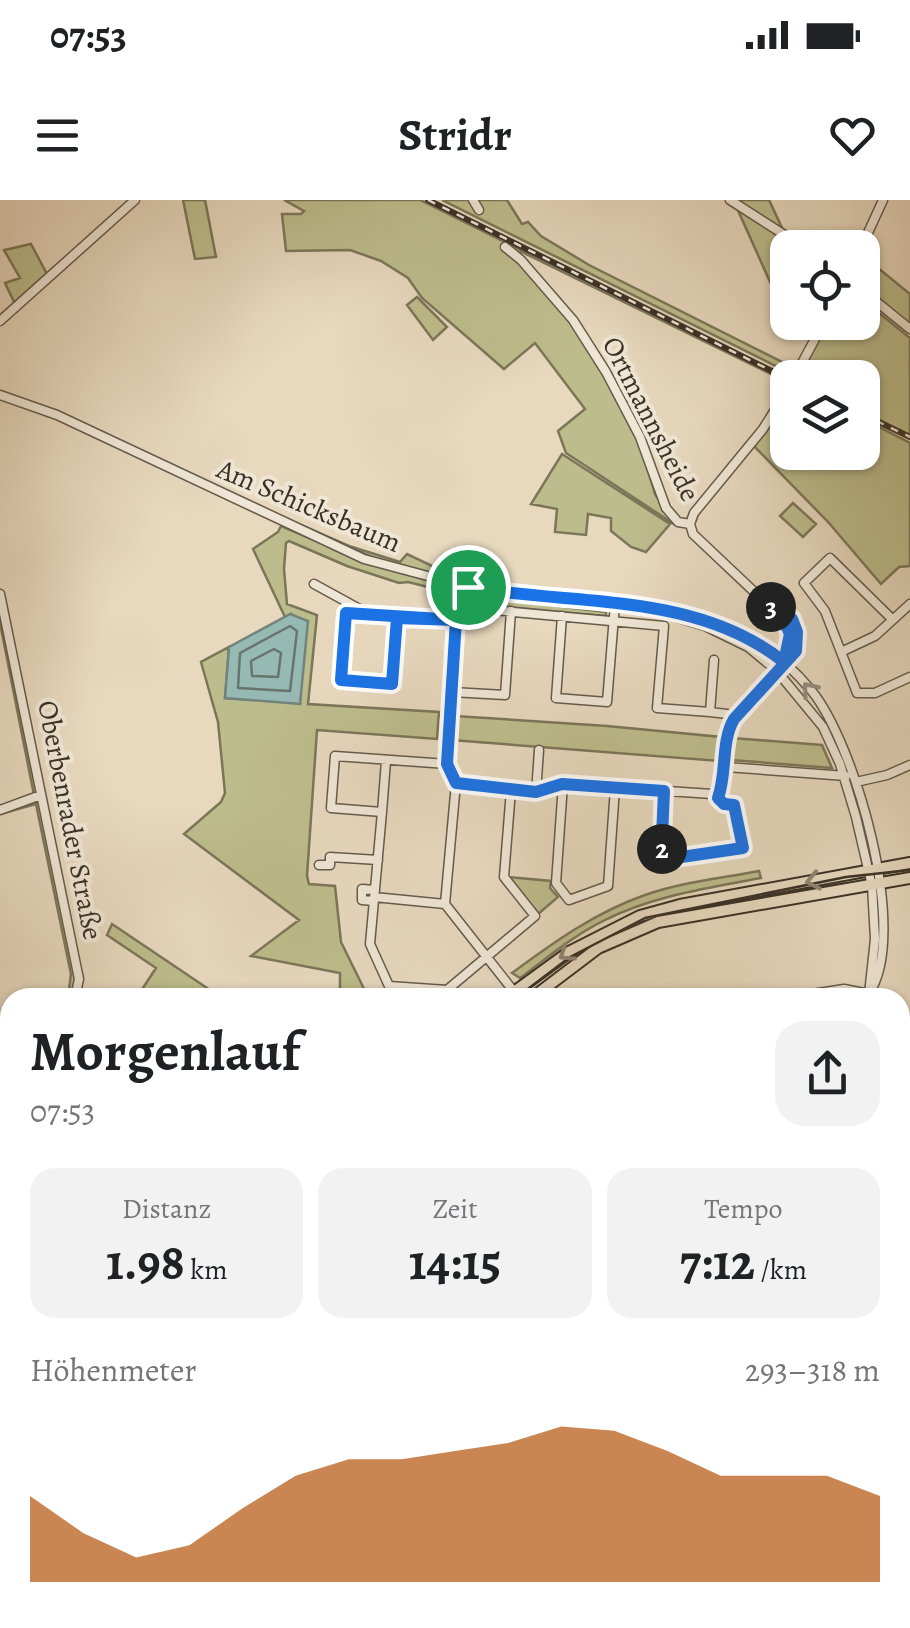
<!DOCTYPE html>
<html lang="de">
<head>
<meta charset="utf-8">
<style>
	:root { --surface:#fff; --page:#f2f2f2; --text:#202124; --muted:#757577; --accent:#b45309 }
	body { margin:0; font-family:Alegreya,serif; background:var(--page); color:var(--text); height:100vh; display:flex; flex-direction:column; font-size:38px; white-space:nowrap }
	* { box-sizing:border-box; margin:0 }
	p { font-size:32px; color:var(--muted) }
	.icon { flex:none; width:55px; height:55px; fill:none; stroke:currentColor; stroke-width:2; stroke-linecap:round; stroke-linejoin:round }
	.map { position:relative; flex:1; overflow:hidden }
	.side { position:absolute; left:0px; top:788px; width:910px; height:642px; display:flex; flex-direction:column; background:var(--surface); border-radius:30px 30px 0 0; box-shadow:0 2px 8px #0004 }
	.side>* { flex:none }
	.controls { position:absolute; left:770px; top:30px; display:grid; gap:20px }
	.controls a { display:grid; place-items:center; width:110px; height:110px; border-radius:20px; background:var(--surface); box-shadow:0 2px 8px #0004; font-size:50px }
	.pin { position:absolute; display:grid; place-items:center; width:85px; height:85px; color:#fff; margin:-42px; border:5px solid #fff; border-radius:50%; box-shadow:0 2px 10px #0007 }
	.km { position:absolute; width:50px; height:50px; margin:-25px; border-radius:50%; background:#222; color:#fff; font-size:28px; line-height:50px; text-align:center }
	.round { display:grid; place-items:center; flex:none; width:105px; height:105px; border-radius:30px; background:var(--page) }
	.summary { display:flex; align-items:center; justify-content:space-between; height:170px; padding:0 30px }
	h1 { font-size:55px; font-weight:700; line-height:75px }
	.figures { display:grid; grid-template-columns:repeat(3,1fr); gap:15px; height:170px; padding:10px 30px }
	.figures div { display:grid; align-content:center; border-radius:25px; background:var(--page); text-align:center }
	.figures b { font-size:50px; font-weight:700 }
	.figures small { font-size:28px; font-weight:400 }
	.figures p { font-size:28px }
	.chart { height:280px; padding:20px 30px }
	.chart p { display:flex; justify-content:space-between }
	.chart svg { width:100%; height:180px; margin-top:10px; fill:var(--accent); opacity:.7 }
	.status { display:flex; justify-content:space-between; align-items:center; height:70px; padding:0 50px; background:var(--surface); direction:ltr }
	.status svg { height:28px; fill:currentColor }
	header { display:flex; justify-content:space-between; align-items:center; height:130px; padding:0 30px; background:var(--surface); font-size:45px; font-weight:700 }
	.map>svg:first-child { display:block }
</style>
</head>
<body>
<div class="status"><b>07:53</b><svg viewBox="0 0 49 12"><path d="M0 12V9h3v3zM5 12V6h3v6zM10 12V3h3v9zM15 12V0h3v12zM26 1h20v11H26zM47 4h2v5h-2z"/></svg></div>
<header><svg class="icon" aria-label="menu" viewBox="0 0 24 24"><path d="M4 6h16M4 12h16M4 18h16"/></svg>Stridr<svg class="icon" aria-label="heart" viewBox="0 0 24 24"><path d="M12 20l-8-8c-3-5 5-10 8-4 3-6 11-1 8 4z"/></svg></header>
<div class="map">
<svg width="910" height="1428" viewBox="0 0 910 1428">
	<rect width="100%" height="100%" fill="#e7d8be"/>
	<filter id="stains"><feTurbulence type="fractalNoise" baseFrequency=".002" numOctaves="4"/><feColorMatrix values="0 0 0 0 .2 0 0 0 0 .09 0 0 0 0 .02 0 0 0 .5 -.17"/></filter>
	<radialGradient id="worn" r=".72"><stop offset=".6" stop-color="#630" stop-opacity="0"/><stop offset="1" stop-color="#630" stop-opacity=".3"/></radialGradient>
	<!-- green -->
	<path fill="#bdbc8c" stroke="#7c7659" stroke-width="2.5" d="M 183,0 L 205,0 L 216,57 L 195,59 Z
		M 284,0 L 420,0 L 785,181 L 522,52 L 510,53 L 571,122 L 588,147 L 638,238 L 655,294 L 674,324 L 566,253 L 558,231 L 585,209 L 535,143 L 504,169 L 422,98 L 408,78 L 381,61 L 350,50 L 286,51 L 282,14 L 301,14 L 304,11 Z
		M 442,0 L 469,0 L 477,12 L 476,0 L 507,0 L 522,24 L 528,22 L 541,36 L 589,65 L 792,167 L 790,173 Z
		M 733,0 L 769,0 L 784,32 Z
		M 736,6 L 801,47 L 788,48 L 788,122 Z
		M 31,44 L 48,76 L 15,104 L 5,83 L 20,78 L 4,50 Z
		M 862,55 L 910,94 L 910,127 L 863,88 Z
		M 417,97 L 447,127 L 433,140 L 407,105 Z
		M 863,100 L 910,138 L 910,235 L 863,212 L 862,178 L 797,178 L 828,123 L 862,122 Z
		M 787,198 L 788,252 L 862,252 L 863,219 L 910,243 L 910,366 L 899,367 L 881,384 L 829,323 L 754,246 Z
		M 562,254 L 670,324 L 646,352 L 631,347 L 611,331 L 611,318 L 588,314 L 586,335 L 555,332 L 557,309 L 531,304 Z
		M 793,303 L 816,324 L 803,337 L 780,316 Z
		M 285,318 L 349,346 L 400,362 L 407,354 L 445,372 L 444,378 L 374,358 L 284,320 Z
		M 281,326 L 371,364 L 444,385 L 444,391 L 408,382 L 399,383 L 347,366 L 289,341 L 286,343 L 284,369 L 287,404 L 317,415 L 308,504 L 439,512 L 437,539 L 317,530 L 307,676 L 309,684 L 335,686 L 341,742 L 368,797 L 340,797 L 340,773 L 251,756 L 299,720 L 184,634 L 221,602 L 225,593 L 218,522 L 201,462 L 229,447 L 225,498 L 300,503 L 291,414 L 285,417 L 253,349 L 278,332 Z
		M 473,396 L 606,412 L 606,416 L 472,406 Z
		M 0,404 L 39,595 L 0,607 L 34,595 L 0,423 Z
		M 455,516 L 607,526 L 721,537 L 719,561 L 452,540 Z
		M 732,538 L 822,545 L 832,568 L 731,560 Z
		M 36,602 L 40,602 L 76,776 L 73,797 L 68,797 L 71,774 L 36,604 L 0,614 Z
		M 759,671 L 761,678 C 707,688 652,696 603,721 C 573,736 547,758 520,778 L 512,773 C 554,742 596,712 645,695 C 682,682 722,678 759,671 Z
		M 507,677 L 551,681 L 550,688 L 558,697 L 537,715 Z
		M 112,724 L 207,788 L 194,797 L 137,797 L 156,768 L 107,735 Z
		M 900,1172 L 903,1177 L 910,1176 L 910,1183 L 903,1184 L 910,1224 L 904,1229 L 907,1250 L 900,1252 Z
		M 10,1361 L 10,1404 L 0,1412 L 0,1369 Z"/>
	<!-- water -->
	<path fill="#97b9b4" stroke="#72837b" stroke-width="2.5" d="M 290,414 L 308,421 L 300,504 L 225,498 L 229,447 Z"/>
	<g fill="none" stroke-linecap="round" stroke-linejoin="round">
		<!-- shore -->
		<path stroke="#68756d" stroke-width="2.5" d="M 290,426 L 297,431 L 290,491 L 238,488 L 240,453 Z
			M 274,449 L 281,453 L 278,477 L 252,476 L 251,461 Z"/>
		<!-- minor casing -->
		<g stroke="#655b4c" stroke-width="11">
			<path id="minor" d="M 473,0 L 479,10
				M 730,0 L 805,48
				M 505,47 L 521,60 L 573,120 L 606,172 L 640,237 L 666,308 L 678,322 L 690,324 L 693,334 L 784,420 L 791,439 L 784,462
				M 861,48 L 883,0
				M 862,90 L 910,129
				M 0,121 L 135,0
				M 794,178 L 824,122
				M 0,195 L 57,215 L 364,359 L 469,387 L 659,412 L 705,426 L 748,447 L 776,470 L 823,527 L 840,564 L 856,617 L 872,686 L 875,739 L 869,794
				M 690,324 L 694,313 L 763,229 L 788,189
				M 314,384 L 367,413
				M 469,387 L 457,420 L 455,444 L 447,564 L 456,583 L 445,704 L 519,798
				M 0,394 L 79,779 L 75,798
				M 461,407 L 664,426 L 657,508 L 710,512
				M 562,416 L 556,498 L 607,502 L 615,404
				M 690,416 C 742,431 776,448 811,490 C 855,543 910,734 869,793
				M 397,418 L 392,485 L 341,480 L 346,413 L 457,420
				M 892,419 L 830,358 L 804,383 L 825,411 L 857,493 L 875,493 L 910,477
				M 841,452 L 875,436 L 910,404
				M 714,460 L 710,512 L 727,514 L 734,519
				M 452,492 L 505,495 L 511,411
				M 386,561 L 382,612 L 331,608 L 335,556 L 447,564
				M 726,567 L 846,576
				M 856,582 L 887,575 L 910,565
				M 456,583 L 536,593 L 563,584 L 712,594 L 721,590 L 731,523 L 796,451 L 794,424 L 778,408
				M 563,584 L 556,683 L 569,700 L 608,686 L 615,588
				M 664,591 L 661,660 L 743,648 L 734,605 L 719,601 L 721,590
				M 536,593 L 539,550
				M 0,610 L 41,595
				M 382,612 L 370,744 L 389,786 L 447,790 L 535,716 L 504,677 L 511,590
				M 319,665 L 330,665 L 330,657 L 378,660
				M 374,697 L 445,704
				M 374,701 L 362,700 L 362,689 L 375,690
				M 787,798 L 844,789 L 869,794
				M 900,1065 L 910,1085
				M 900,1258 L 910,1256
				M 900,1403 L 910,1401
				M 106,1420 L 109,1428
				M 662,1420 L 664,1428
				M 757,1420 L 759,1428
				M 844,1420 L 846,1428
				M 295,1428 L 328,1420
				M 775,1428 L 806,1420"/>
		</g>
		<!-- major casing -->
		<g stroke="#3a3126" stroke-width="14">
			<path id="major" d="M 506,798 L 569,752 L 640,716 L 680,705 L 910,663
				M 532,798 L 598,748 L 658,722 L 910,678
				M 0,966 L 10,962
				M 0,981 L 10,978"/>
		</g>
		<!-- minor -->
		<use href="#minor" stroke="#efe6d5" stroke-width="8"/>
		<!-- major -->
		<use href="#major" stroke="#e7d8be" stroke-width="10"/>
		<!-- tram -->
		<path stroke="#3a3126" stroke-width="2.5" d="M 516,798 L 570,757 L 645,718 L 846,677 L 910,670
			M 0,973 L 10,970"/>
		<!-- rail casing -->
		<g stroke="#3a3126" stroke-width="6">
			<path id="rail" d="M 428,0 L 788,179
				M 862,214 L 910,237
				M 900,906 L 910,903
				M 0,1197 L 10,1194"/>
		</g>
		<!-- rail -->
		<use href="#rail" stroke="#efe6d5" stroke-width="2.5" stroke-dasharray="8" stroke-linecap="butt"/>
	</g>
	<!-- one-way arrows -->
	<defs><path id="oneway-chevron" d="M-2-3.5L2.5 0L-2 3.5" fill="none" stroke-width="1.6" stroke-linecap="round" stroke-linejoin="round" transform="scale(2.5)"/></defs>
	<use stroke="#948c7e" href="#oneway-chevron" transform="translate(809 489) rotate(-130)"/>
	<g stroke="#908472">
		<use href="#oneway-chevron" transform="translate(813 681) rotate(168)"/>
		<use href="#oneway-chevron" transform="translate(566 754) rotate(147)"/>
	</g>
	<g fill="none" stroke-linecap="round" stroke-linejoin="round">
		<!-- route casing -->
		<g stroke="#fff" stroke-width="20">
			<path id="route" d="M 468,387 L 456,420 L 397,418 L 392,484 L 341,480 L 346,413 L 456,420 L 447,564 L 456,583 L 536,592 L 562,584 L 664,591 L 661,660 L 743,648 L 734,605 L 724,604 L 718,598 C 727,573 721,541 734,519 L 796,451 L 797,432 L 792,419 L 764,399 L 782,416 L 790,434 L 784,462 C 695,391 575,406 468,387"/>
		</g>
		<!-- route -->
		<use href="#route" stroke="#1a73e8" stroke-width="12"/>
	</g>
	<g text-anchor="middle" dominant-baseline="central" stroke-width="8" stroke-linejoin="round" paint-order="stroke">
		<!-- street labels -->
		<g font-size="28" fill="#3a3126" stroke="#efe6d5">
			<text transform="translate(651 219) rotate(63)">Ortmannsheide</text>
			<text transform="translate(309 306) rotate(23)">Am Schicksbaum</text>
			<text transform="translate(70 620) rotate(79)">Oberbenrader Straße</text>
		</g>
	</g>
	<rect width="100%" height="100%" filter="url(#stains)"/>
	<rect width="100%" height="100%" fill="url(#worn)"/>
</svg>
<div class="controls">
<a><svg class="icon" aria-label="locate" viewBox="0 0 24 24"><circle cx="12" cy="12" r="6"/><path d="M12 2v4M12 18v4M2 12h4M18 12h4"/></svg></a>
<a><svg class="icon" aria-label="layers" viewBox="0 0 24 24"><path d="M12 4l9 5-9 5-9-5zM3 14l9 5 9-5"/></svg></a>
</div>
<div class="pin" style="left:468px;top:387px;background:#1e9e55"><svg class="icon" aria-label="arrive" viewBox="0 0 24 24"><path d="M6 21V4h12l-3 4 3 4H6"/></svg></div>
<b class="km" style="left:662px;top:649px">2</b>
<b class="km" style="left:771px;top:407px">3</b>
<section class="side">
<div class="summary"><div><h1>Morgenlauf</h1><p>07:53</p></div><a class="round"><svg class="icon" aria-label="share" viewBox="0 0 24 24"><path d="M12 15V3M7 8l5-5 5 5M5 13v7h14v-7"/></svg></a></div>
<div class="figures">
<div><p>Distanz</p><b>1.98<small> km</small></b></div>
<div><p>Zeit</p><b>14:15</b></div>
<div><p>Tempo</p><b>7:12<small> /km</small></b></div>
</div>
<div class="chart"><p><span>Höhenmeter</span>293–318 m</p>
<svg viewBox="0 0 160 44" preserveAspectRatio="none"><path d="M0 44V23L10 32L20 38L30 35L40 26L50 18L60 14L70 14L80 12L90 10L100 6L110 7L120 12L130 18L140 18L150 18L160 23V44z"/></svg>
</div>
</section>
</div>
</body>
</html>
